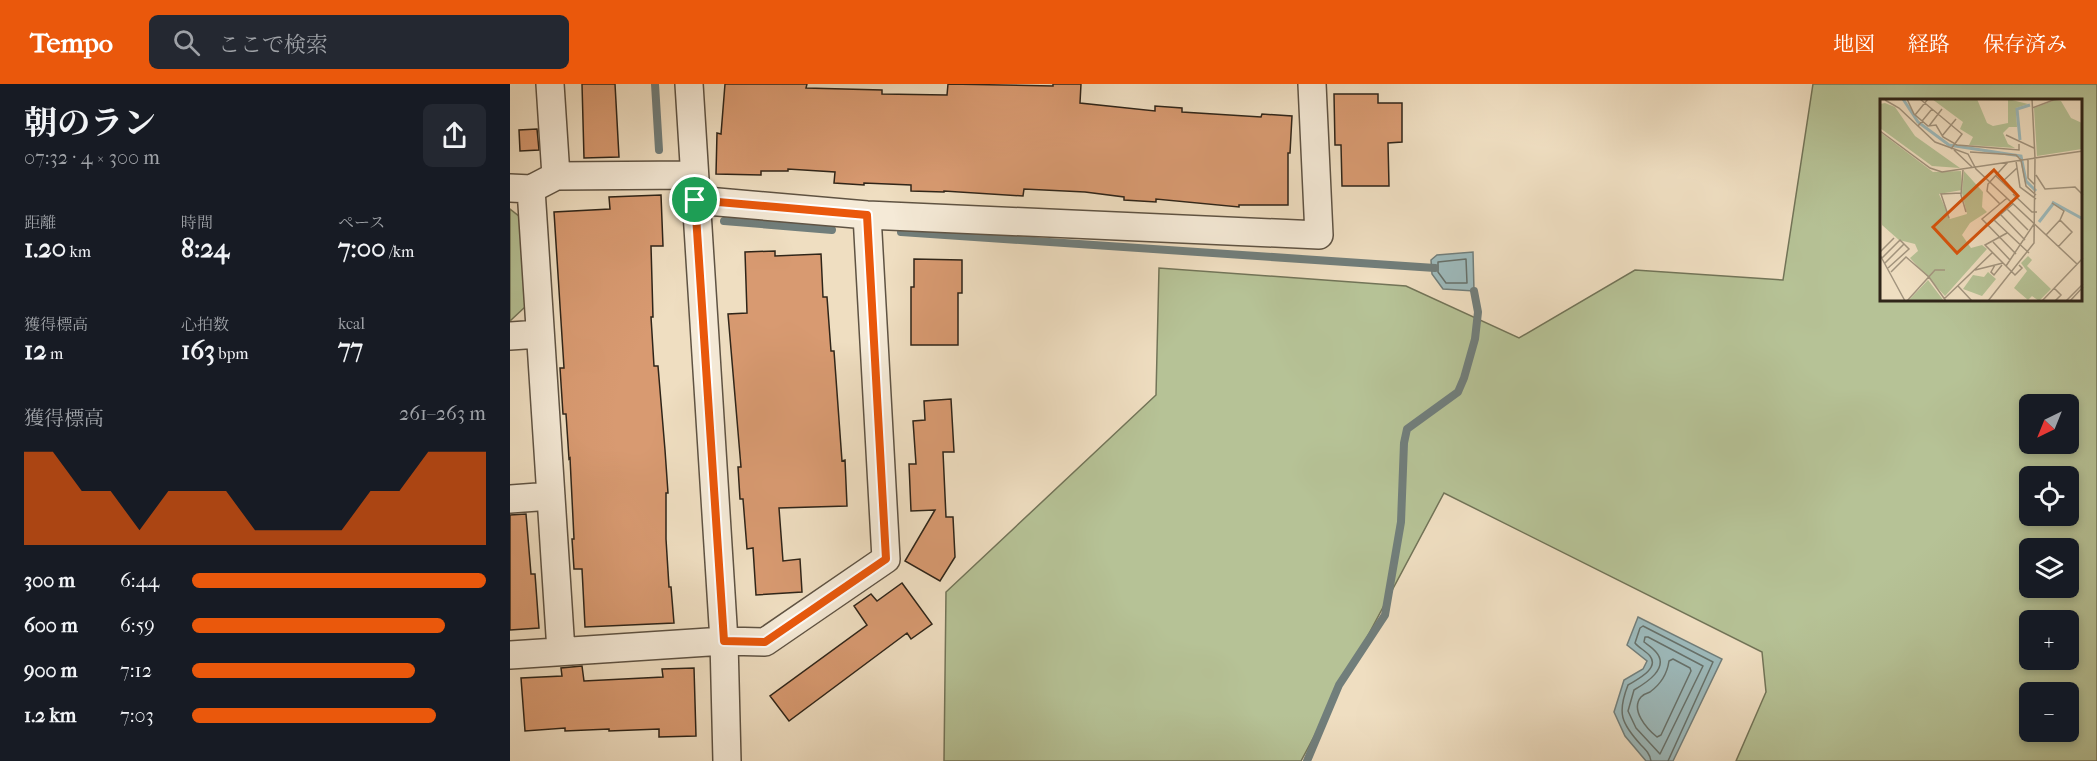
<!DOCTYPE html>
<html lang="ja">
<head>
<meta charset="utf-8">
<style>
	:root { --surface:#171b24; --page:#242831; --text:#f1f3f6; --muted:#9ea1a6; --accent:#ea580c }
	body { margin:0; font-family:"IM FELL French Canon","Noto Serif JP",serif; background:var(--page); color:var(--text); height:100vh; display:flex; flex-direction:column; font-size:22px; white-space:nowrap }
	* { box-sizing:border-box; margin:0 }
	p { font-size:20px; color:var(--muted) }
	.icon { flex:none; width:33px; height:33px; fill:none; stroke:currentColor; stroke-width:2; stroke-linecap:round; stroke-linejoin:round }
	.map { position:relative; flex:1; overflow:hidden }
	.details { display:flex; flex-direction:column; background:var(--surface); width:510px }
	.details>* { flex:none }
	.needle { width:39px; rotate:223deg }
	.buttons { position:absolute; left:1509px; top:310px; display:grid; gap:12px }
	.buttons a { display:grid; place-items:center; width:60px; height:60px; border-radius:9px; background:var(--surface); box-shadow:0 3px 9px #0003; font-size:30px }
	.pin { position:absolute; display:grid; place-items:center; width:51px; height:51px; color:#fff; margin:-26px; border:3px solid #fff; border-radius:50%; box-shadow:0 2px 6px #0007 }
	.round { display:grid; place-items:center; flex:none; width:63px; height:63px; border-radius:9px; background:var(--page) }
	.headline { display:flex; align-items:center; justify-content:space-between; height:102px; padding:0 24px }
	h1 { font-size:33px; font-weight:700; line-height:45px }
	.metrics { display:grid; grid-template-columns:repeat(3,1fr); gap:9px; height:102px; padding:6px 24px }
	.metrics div { display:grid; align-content:center }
	.metrics b { font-size:26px; font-weight:700 }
	.metrics small { font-size:16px; font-weight:400 }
	.metrics p { font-size:16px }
	.chart { height:168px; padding:12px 24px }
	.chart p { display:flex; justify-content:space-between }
	.chart svg { width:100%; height:108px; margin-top:6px; fill:var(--accent); opacity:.7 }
	ul { padding:0 24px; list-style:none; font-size:20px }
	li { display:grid; grid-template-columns:96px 72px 1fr; align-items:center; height:45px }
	li i { height:15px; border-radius:8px; background:var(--accent) }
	header { display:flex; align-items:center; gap:36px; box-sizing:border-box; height:84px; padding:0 30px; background:var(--accent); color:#fff }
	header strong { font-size:28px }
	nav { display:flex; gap:33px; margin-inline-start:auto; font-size:21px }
	.search { width:420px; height:54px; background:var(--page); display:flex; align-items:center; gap:15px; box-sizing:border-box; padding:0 21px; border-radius:9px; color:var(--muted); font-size:22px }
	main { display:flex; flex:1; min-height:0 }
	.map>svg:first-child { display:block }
</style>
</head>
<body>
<header>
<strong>Tempo</strong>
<div class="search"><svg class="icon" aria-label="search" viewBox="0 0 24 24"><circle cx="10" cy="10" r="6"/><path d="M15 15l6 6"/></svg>ここで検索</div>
<nav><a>地図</a><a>経路</a><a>保存済み</a></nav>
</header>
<main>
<section class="details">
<div class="headline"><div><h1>朝のラン</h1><p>07:32 · 4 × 300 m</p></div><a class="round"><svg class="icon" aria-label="share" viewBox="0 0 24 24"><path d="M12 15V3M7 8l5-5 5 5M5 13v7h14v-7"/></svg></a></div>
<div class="metrics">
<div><p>距離</p><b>1.20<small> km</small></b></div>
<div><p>時間</p><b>8:24</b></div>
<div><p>ペース</p><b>7:00<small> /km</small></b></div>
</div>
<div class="metrics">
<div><p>獲得標高</p><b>12<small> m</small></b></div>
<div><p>心拍数</p><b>163<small> bpm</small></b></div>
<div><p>kcal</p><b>77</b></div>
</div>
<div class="chart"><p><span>獲得標高</span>261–263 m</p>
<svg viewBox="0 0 160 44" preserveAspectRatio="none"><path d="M0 44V6L10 6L20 22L30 22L40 38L50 22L60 22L70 22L80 38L90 38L100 38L110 38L120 22L130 22L140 6L150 6L160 6V44z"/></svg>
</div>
<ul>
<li><b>300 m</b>6:44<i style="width:100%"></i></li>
<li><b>600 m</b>6:59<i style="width:86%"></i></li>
<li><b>900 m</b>7:12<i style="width:76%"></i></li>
<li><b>1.2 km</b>7:03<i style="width:83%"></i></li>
</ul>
</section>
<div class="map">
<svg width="1587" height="677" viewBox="0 0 1587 677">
	<rect width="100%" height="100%" fill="#efdec1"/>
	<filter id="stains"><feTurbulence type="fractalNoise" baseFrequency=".00333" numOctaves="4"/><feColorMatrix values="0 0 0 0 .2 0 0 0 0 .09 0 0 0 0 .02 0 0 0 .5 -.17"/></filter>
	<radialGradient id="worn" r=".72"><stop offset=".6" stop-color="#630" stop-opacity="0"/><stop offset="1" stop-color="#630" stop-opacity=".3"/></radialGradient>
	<!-- green -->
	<path fill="#b6c296" stroke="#727458" stroke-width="1.5" fill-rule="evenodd" d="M 1303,0 L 1587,0 L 1587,677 L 1226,677 L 1256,608 L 1252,568 L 934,409 L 791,677 L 434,677 L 436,508 L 646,311 L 649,184 L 896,202 L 1009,254 L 1125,186 L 1273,196 ZM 1371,16 L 1570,16 L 1570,216 L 1371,216 ZM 1520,321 L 1558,321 L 1558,360 L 1520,360 ZM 1520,393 L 1558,393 L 1558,432 L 1520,432 ZM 1520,465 L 1558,465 L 1558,504 L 1520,504 ZM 1520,537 L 1558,537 L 1558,576 L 1520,576 ZM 1520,609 L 1558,609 L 1558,648 L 1520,648 Z
		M 0,125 L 10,133 L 15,223 L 0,237 Z"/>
	<!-- water -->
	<path fill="#9dbabc" stroke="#717e7b" stroke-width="1.5" d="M 963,168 L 964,207 L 933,205 L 922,190 L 921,176 L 927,171 Z
		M 1128,533 L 1212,575 L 1163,677 L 1136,677 L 1115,652 L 1104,628 L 1114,596 L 1133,585 L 1137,577 L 1117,561 Z"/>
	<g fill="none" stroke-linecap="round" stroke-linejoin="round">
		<!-- shore -->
		<path stroke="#66706a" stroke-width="1.5" d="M 956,175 L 957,199 L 936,199 L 928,188 L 928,178 Z
			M 1135,553 L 1138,553 L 1193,582 L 1150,670 L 1126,644 L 1118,627 L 1124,606 C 1136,599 1160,584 1146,568 C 1143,564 1138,561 1134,558 Z
			M 1163,575 L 1180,584 L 1181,587 L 1151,651 L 1147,653 C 1137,645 1120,626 1131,613 C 1134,610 1137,609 1140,608 C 1151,600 1157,591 1159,577 Z
			M 1141,677 C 1140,670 1136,666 1131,661 C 1111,639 1107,629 1118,601 C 1126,596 1150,585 1140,572 C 1136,567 1129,564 1125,559 L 1130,544 L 1133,542 L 1203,578 L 1158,677"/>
		<!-- stream -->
		<path stroke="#717e7b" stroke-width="8" d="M 145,0 L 149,66
			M 214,137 L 322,146
			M 391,148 L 925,184
			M 797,677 L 829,601 L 875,531 L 891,438 L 894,359 L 897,345 L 948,308 L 954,294 L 965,255 L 968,228 L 964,207"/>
	</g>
	<!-- building -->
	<path fill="#d89a71" stroke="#2f2519" stroke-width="1.5" d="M 72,0 L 105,0 L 109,73 L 74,74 Z
		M 215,0 L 297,0 L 296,4 L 372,6 L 372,10 L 437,11 L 438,0 L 543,2 L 543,0 L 571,0 L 570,19 L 645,27 L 645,22 L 672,24 L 672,28 L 751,33 L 752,30 L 782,32 L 780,69 L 778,69 L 778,121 L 729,121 L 729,123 L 646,115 L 646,118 L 614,116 L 614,113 L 575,108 L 514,105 L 513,112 L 434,107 L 434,108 L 401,107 L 401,101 L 354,99 L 354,101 L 324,99 L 325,88 L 278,85 L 278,87 L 251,87 L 251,91 L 206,90 L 207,49 L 211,50 Z
		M 824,10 L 868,10 L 868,19 L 892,19 L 892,58 L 878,59 L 879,102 L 832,102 L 831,61 L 825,61 Z
		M 27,45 L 29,66 L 10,67 L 9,46 Z
		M 151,111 L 153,162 L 141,162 L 143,233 L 141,233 L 144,282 L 148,282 L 155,366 L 158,409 L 156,409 L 156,455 L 159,503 L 161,503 L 164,539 L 75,543 L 72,485 L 64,485 L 62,455 L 64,455 L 60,374 L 59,375 L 56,330 L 53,330 L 50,284 L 54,284 L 44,128 L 100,125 L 99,113 Z
		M 265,167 L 265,172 L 311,170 L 313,213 L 317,213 L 321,267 L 324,267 L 332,377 L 335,376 L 337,422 L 269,424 L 273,477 L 290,475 L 292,508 L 246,511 L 243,464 L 237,465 L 233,415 L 230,415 L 228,383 L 231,383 L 218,230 L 237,229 L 235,168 Z
		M 404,175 L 452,176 L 452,209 L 448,209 L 448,261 L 401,261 L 401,203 L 404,203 Z
		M 441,315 L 444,368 L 433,368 L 436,433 L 443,433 L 445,473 L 430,497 L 395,477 L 425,426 L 401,427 L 399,380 L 406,380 L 403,337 L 415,336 L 414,317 Z
		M 16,430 L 21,490 L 25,490 L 29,544 L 0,546 L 0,431 Z
		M 392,499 L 422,540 L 401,555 L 397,549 L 279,637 L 260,612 L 357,541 L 344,522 L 361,510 L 367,517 Z
		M 72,582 L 74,597 L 153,593 L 152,585 L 184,584 L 186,652 L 149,653 L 149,645 L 99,647 L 99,645 L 55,647 L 55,644 L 15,647 L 11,594 L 52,592 L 51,584 Z"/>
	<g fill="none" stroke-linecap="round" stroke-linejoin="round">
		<!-- minor casing -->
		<g stroke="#5f5343" stroke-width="30">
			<path id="minor" d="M 40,0 L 46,92
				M 179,0 L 214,557 L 217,677
				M 0,104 L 21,105 L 46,92 L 184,91
				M 21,105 L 51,567
				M 185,116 L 357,131 L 809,151 L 802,0
				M 0,252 L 30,250
				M 0,415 L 41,412
				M 0,571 L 214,557 L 255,558 L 376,475 L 357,131"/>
		</g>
		<!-- minor -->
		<use href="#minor" stroke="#f5ead7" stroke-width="27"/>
	</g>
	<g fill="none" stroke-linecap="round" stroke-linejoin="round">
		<!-- route casing -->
		<g stroke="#fff" stroke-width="12">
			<path id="route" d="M 185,116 L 357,131 L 376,475 L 255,558 L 214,557 Z"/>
		</g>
		<!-- route -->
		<use href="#route" stroke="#ea580c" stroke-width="8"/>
	</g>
	<!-- overview -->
	<g transform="translate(1370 15)">
		<rect width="202" height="202" fill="#efdec1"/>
		<path d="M 52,0 L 97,0 L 107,24 L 113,27 L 128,24 L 128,0 L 148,5 L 136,9 L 137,28 L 129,28 L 123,34 L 128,45 L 135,49 L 89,46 L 93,38 L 80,30 L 83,23 ZM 175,1 L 181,2 L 191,19 L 202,24 L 202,50 L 157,57 L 154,9 ZM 5,4 L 15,8 L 35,37 L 80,69 L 52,67 L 0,29 L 0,5 ZM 0,33 L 53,73 L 81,72 L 82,91 L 59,95 L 70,120 L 87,115 L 82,94 L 84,72 L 103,93 L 102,108 L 107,113 L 90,124 L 82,136 L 91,149 L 102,146 L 107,150 L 65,197 L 30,159 L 38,152 L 35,145 L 19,141 L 2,126 ZM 148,157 L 152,161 L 147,167 L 171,190 L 159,202 L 152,197 L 148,201 L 134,189 L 147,172 L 141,164 ZM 108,173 L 116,180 L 102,197 L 83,190 L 93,176 L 104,178 ZM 48,181 L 64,202 L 28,202 Z" fill="#b6c296"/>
		<path fill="none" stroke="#9dbabc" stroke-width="3" d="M 23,0 L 38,23 L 69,46 L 141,57 L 146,82 L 156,92M 140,41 L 137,10 L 150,6M 172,103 L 203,120M 159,123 L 173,105"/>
		<path fill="none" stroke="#a2947e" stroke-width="1.5" d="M 27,0 L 34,15 L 48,27 L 56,26 L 63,38 L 77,46 L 139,51 L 139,45M 40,0 L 82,35 L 71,50M 5,1 L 19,9 L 55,43 L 88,55 L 96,70 L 197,165M 152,9 L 176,0M 35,16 L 48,0M 38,27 L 52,10M 49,27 L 62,10M 0,32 L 50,69 L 62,73 L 155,59 L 152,0M 126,36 L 154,49M 62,37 L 76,20M 74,51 L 92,68M 90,53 L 136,56 L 141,61 L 146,87 L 156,96M 148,60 L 148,79 L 155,86M 136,62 L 140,88 L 156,100M 83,71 L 81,96 L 86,113M 156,76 L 165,90 L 195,88 L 203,96M 116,77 L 134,94M 122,83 L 137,69M 133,95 L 152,113 L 157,113M 127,99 L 102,120 L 136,155M 172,104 L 184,112 L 180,121 L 192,133 L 178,148M 120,105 L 107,92 L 108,85 L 128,63M 127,110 L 148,131M 121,116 L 145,141M 69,119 L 61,95 L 81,94M 114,121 L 149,154M 108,126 L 133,105M 127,134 L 105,146 L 135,176 L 142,169 L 139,166M 166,136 L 180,121M 113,143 L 130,161M 0,153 L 14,139M 0,156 L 25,202M 2,159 L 20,141 L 29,150 L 8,169M 5,164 L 24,145M 115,166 L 111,173 L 114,176 L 122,166M 126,167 L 154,125M 95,171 L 123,164M 11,173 L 26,158 L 49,178 L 66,202M 78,187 L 92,202M 174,189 L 181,196 L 175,202M 64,200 L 112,154M 27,202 L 55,171 L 65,171M 108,202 L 154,144 L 155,59 L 203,52M 162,202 L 203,159M 186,202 L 203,185M 190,202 L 203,188"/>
		<path fill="#d6540d" fill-opacity="0.15" stroke="#d6540d" stroke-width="3" d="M 114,71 L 138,97 L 77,154 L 53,128 Z"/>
		<rect width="202" height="202" fill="none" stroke="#2f2519" stroke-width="3"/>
	</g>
	<rect width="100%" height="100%" filter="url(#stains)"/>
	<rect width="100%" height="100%" fill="url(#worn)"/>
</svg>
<div class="buttons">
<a><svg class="needle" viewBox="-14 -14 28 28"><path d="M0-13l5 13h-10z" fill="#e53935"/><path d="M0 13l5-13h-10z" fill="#9ea1a6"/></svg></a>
<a><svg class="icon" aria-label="locate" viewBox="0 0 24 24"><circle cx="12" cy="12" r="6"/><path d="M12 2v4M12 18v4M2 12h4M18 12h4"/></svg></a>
<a><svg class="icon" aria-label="layers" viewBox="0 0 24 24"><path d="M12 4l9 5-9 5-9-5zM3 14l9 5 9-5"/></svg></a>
<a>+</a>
<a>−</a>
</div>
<div class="pin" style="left:185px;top:116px;background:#1e9e55"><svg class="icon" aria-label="arrive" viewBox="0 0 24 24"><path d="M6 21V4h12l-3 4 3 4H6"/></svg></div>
</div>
</main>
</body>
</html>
